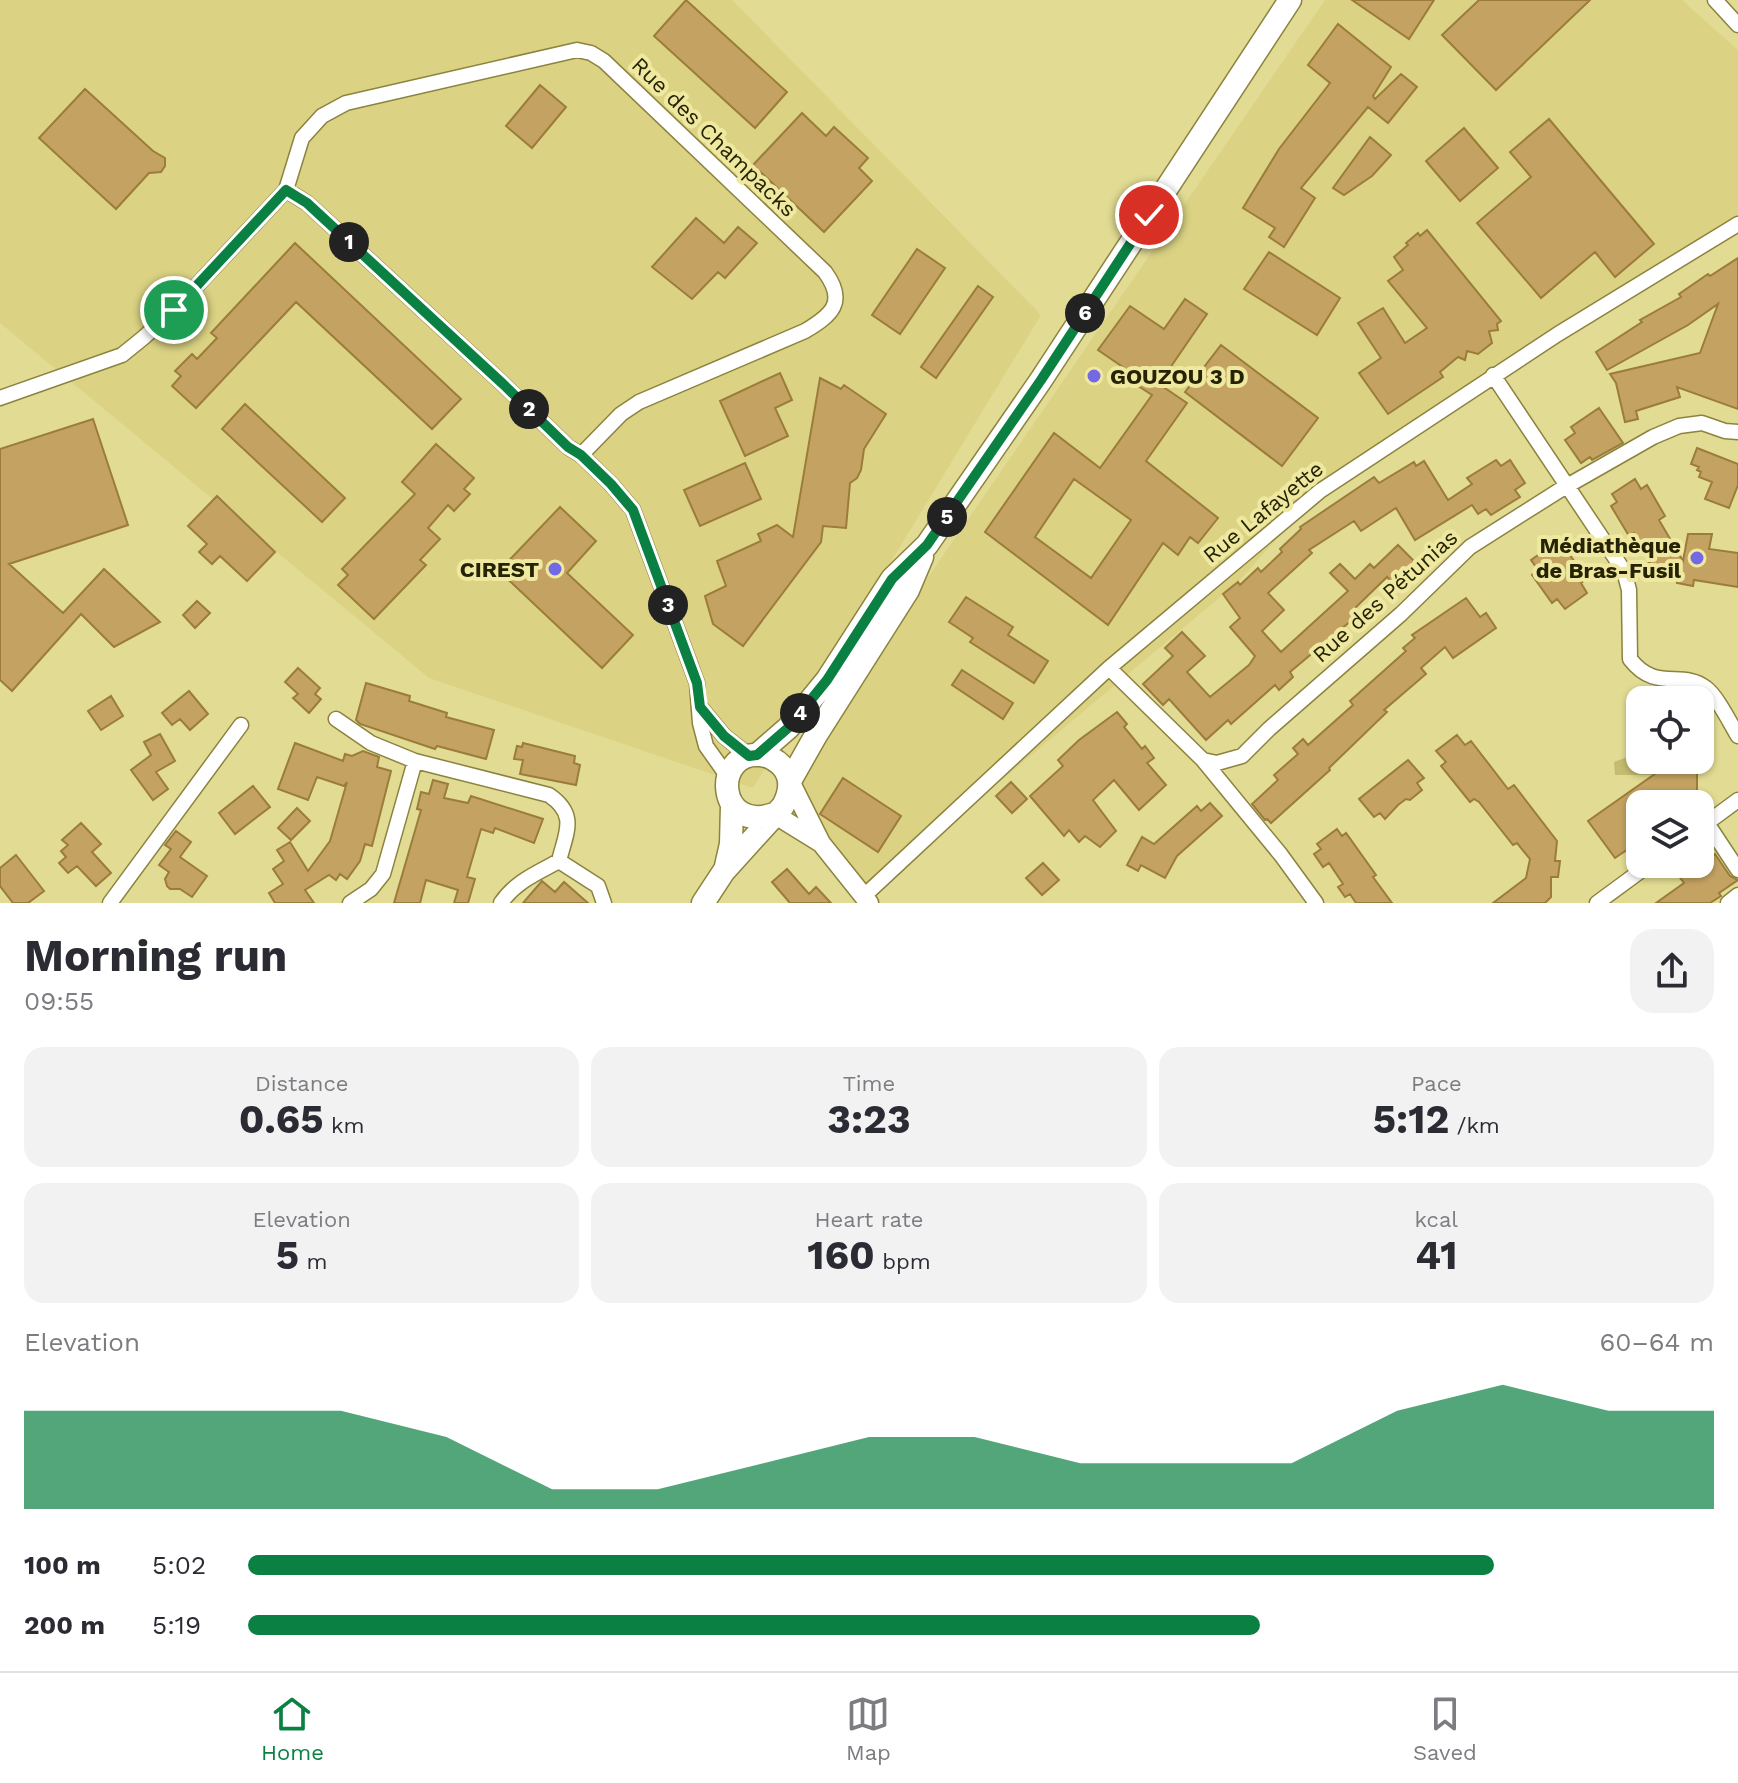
<!DOCTYPE html>
<html lang="en">
<head>
<meta charset="utf-8">
<style>
	:root { --surface:#fff; --page:#f2f2f3; --text:#2b2b33; --muted:#7c7c81; --line:#e1e1e2; --accent:#0b8043 }
	body { margin:0; font-family:"Work Sans",sans-serif; background:var(--page); color:var(--text); height:100vh; display:flex; flex-direction:column; font-size:30px; white-space:nowrap }
	* { box-sizing:border-box; margin:0 }
	p { font-size:26px; color:var(--muted) }
	.icon { flex:none; width:44px; height:44px; fill:none; stroke:currentColor; stroke-width:2; stroke-linecap:round; stroke-linejoin:round }
	.map { position:relative; height:903px; overflow:hidden }
	.drawer { display:flex; flex-direction:column; background:var(--surface); flex:1 }
	.drawer>* { flex:none }
	.controls { position:absolute; left:1626px; top:686px; display:grid; gap:16px }
	.controls a { display:grid; place-items:center; width:88px; height:88px; border-radius:16px; background:var(--surface); box-shadow:0 2px 6px #0004; font-size:40px }
	.pin { position:absolute; display:grid; place-items:center; width:68px; height:68px; color:#fff; margin:-34px; border:4px solid #fff; border-radius:50%; box-shadow:0 2px 8px #0007 }
	.km { position:absolute; width:40px; height:40px; margin:-20px; border-radius:50%; background:#222; color:#fff; font-size:22px; line-height:40px; text-align:center }
	.round { display:grid; place-items:center; flex:none; width:84px; height:84px; border-radius:24px; background:var(--page) }
	.summary { display:flex; align-items:center; justify-content:space-between; height:136px; padding:0 24px }
	h1 { font-size:44px; font-weight:700; line-height:60px }
	.stats { display:grid; grid-template-columns:repeat(3,1fr); gap:12px; height:136px; padding:8px 24px }
	.stats div { display:grid; align-content:center; border-radius:20px; background:var(--page); text-align:center }
	.stats b { font-size:40px; font-weight:700 }
	.stats small { font-size:22px; font-weight:400 }
	.stats p { font-size:22px }
	.chart { height:224px; padding:16px 24px }
	.chart p { display:flex; justify-content:space-between }
	.chart svg { width:100%; height:144px; margin-top:8px; fill:var(--accent); opacity:.7 }
	ul { padding:0 24px; list-style:none; font-size:26px }
	li { display:grid; grid-template-columns:128px 96px 1fr; align-items:center; height:60px }
	li i { height:20px; border-radius:10px; background:var(--accent) }
	.dock { display:flex; justify-content:space-around; align-items:center; height:112px; border-top:2px solid var(--line); background:var(--surface); font-size:22px; color:var(--muted) }
	.dock a { display:grid; justify-items:center; gap:4px }
	.dock .selected { color:var(--accent) }
	.map>svg:first-child { display:block }
</style>
</head>
<body>
<div class="map">
<svg width="1738" height="903" viewBox="0 0 1738 903">
	<rect width="100%" height="100%" fill="#e2db93"/>
	<!-- built -->
	<path fill="#dbd383" d="M 0,0 L 732,0 L 1041,315 L 753,788 L 429,678 L 0,323 Z
		M 1325,0 L 1682,0 L 1738,50 L 1738,229 L 1320,491 L 1238,582 L 873,888 L 766,813 Z"/>
	<!-- green -->
	<path fill="#c4bc70" d="M 1640,752 L 1640,760 L 1653,760 L 1652,775 L 1615,775 L 1614,762 Z"/>
	<!-- building -->
	<path fill="#c4a362" stroke="#9b7c3b" stroke-width="2" fill-rule="evenodd" d="M 686,0 L 787,92 L 755,128 L 654,36 Z
		M 1352,0 L 1434,0 L 1409,39 Z
		M 1479,0 L 1590,0 L 1496,90 L 1442,35 Z
		M 1338,24 L 1391,67 L 1373,96 L 1375,99 L 1401,74 L 1417,87 L 1388,123 L 1368,107 L 1301,188 L 1315,198 L 1284,247 L 1269,237 L 1275,228 L 1243,208 L 1279,149 L 1330,83 L 1308,65 Z
		M 540,85 L 566,107 L 532,148 L 506,126 Z
		M 85,89 L 153,151 L 165,158 L 165,166 L 161,172 L 149,173 L 116,209 L 39,138 Z
		M 802,113 L 826,136 L 834,127 L 868,158 L 859,168 L 872,181 L 824,232 L 753,165 Z
		M 1549,119 L 1654,244 L 1615,277 L 1595,252 L 1541,298 L 1477,223 L 1531,177 L 1510,152 Z
		M 1464,128 L 1498,168 L 1460,201 L 1426,161 Z
		M 1370,137 L 1391,155 L 1372,176 L 1344,195 L 1333,188 Z
		M 696,218 L 724,243 L 738,227 L 757,243 L 725,278 L 718,272 L 692,299 L 652,267 Z
		M 1427,230 L 1501,321 L 1497,324 L 1498,330 L 1489,331 L 1492,343 L 1478,354 L 1467,351 L 1465,360 L 1458,357 L 1440,372 L 1443,377 L 1388,414 L 1359,373 L 1381,358 L 1358,323 L 1383,308 L 1405,343 L 1427,328 L 1388,281 L 1403,270 L 1394,257 L 1408,245 L 1406,243 L 1418,233 L 1420,236 Z
		M 295,243 L 461,399 L 432,429 L 296,302 L 196,408 L 172,386 L 181,376 L 175,371 L 192,354 L 197,359 L 217,338 L 211,333 Z
		M 917,249 L 945,268 L 900,334 L 872,315 Z
		M 1269,252 L 1340,298 L 1317,335 L 1244,289 Z
		M 1738,258 L 1738,409 L 1677,387 L 1680,397 L 1636,411 L 1638,419 L 1625,422 L 1616,383 L 1610,374 L 1700,353 L 1718,304 L 1688,325 L 1607,370 L 1596,352 L 1642,322 L 1640,320 L 1681,297 L 1679,294 L 1708,274 L 1710,276 Z
		M 978,286 L 993,297 L 936,378 L 921,367 Z
		M 1185,299 L 1207,314 L 1159,384 L 1187,403 L 1146,461 L 1218,518 L 1198,543 L 1190,537 L 1178,555 L 1163,543 L 1108,625 L 985,532 L 1054,433 L 1100,468 L 1152,395 L 1129,380 L 1133,374 L 1098,350 L 1130,306 L 1164,329 ZM 1074,479 L 1131,520 L 1091,578 L 1035,537 Z
		M 1221,345 L 1318,418 L 1282,466 L 1185,392 Z
		M 780,373 L 792,400 L 775,408 L 788,436 L 745,456 L 720,401 Z
		M 820,378 L 841,389 L 844,385 L 886,414 L 864,449 L 861,470 L 857,478 L 850,483 L 846,528 L 823,526 L 821,542 L 743,646 L 713,624 L 705,596 L 726,586 L 717,561 L 761,541 L 758,534 L 777,525 L 793,537 Z
		M 245,404 L 345,498 L 322,522 L 222,429 Z
		M 1599,408 L 1623,443 L 1592,460 L 1590,457 L 1581,463 L 1565,440 L 1575,433 L 1571,427 Z
		M 93,419 L 128,525 L 9,564 L 63,613 L 104,569 L 160,622 L 114,647 L 81,614 L 12,691 L 0,680 L 0,449 Z
		M 436,444 L 474,478 L 464,489 L 470,494 L 454,511 L 448,505 L 428,528 L 440,539 L 420,560 L 426,565 L 374,619 L 338,585 L 348,575 L 342,569 L 415,494 L 402,482 Z
		M 1697,448 L 1738,464 L 1738,485 L 1729,508 L 1705,499 L 1712,482 L 1699,477 L 1701,472 L 1697,470 L 1699,467 L 1691,464 Z
		M 1496,460 L 1501,466 L 1510,460 L 1525,483 L 1515,490 L 1520,497 L 1491,515 L 1486,509 L 1478,514 L 1472,505 L 1415,540 L 1396,508 L 1361,531 L 1354,521 L 1309,550 L 1312,553 L 1268,593 L 1284,610 L 1262,631 L 1281,652 L 1348,591 L 1330,573 L 1340,564 L 1355,579 L 1370,564 L 1374,568 L 1398,545 L 1416,563 L 1404,579 L 1401,577 L 1394,584 L 1387,577 L 1353,610 L 1358,615 L 1290,672 L 1293,677 L 1279,690 L 1275,685 L 1231,724 L 1228,720 L 1206,740 L 1169,699 L 1163,705 L 1143,684 L 1173,656 L 1165,648 L 1182,632 L 1205,656 L 1187,672 L 1210,697 L 1249,665 L 1255,656 L 1230,627 L 1240,618 L 1223,594 L 1238,582 L 1240,585 L 1258,568 L 1261,572 L 1282,552 L 1280,549 L 1301,529 L 1300,527 L 1374,477 L 1379,483 L 1414,462 L 1416,466 L 1424,461 L 1448,500 L 1472,484 L 1467,478 Z
		M 745,463 L 761,499 L 700,526 L 684,490 Z
		M 1635,479 L 1641,489 L 1647,485 L 1665,516 L 1659,520 L 1683,561 L 1688,534 L 1712,534 L 1709,549 L 1738,553 L 1738,587 L 1694,580 L 1693,586 L 1677,583 L 1680,563 L 1654,581 L 1643,568 L 1651,561 L 1634,533 L 1629,536 L 1611,506 L 1617,502 L 1612,494 Z
		M 217,496 L 275,552 L 247,581 L 220,556 L 212,564 L 199,552 L 207,544 L 188,526 Z
		M 560,507 L 596,541 L 567,573 L 633,635 L 602,668 L 499,571 Z
		M 1554,544 L 1561,554 L 1567,551 L 1587,579 L 1581,583 L 1587,593 L 1565,609 L 1557,599 L 1552,603 L 1532,575 L 1538,570 L 1531,560 Z
		M 966,597 L 1013,627 L 1008,635 L 1048,661 L 1034,683 L 970,642 L 973,638 L 949,622 Z
		M 1466,598 L 1480,617 L 1486,613 L 1496,628 L 1453,658 L 1445,647 L 1421,668 L 1426,674 L 1384,710 L 1387,712 L 1329,768 L 1330,770 L 1271,823 L 1267,819 L 1265,820 L 1252,804 L 1278,780 L 1274,775 L 1298,754 L 1293,748 L 1303,739 L 1308,745 L 1353,705 L 1350,701 L 1406,651 L 1403,648 L 1415,638 L 1412,635 Z
		M 197,601 L 210,613 L 195,628 L 183,615 Z
		M 298,668 L 320,688 L 315,694 L 321,699 L 309,713 L 293,698 L 298,694 L 285,682 Z
		M 962,670 L 1013,703 L 1003,719 L 952,685 Z
		M 366,683 L 410,696 L 409,701 L 447,713 L 446,717 L 494,730 L 486,759 L 437,746 L 435,749 L 360,724 L 356,720 Z
		M 189,691 L 208,714 L 190,730 L 180,719 L 172,725 L 162,713 Z
		M 111,696 L 123,716 L 101,730 L 88,711 Z
		M 1117,712 L 1127,724 L 1124,727 L 1142,749 L 1145,746 L 1154,758 L 1147,763 L 1166,785 L 1139,810 L 1114,780 L 1093,800 L 1116,831 L 1100,847 L 1085,836 L 1079,842 L 1069,830 L 1064,836 L 1030,796 L 1063,766 L 1058,760 L 1079,740 Z
		M 160,734 L 175,761 L 156,772 L 168,789 L 153,800 L 131,770 L 151,755 L 144,742 Z
		M 1457,735 L 1465,745 L 1471,741 L 1508,789 L 1514,785 L 1557,841 L 1555,861 L 1560,861 L 1558,877 L 1551,877 L 1551,897 L 1545,903 L 1493,903 L 1526,878 L 1530,859 L 1517,843 L 1513,845 L 1479,802 L 1474,799 L 1470,802 L 1441,766 L 1446,762 L 1436,751 Z
		M 295,743 L 343,761 L 345,754 L 352,756 L 363,751 L 379,757 L 377,767 L 391,771 L 372,846 L 365,844 L 360,861 L 347,879 L 340,874 L 336,880 L 329,875 L 305,890 L 314,903 L 275,903 L 269,893 L 283,884 L 273,869 L 284,861 L 277,850 L 290,842 L 308,871 L 330,841 L 347,782 L 344,786 L 317,777 L 308,800 L 278,789 Z
		M 523,743 L 575,756 L 574,763 L 580,765 L 576,785 L 520,774 L 523,760 L 514,759 L 517,746 L 522,747 Z
		M 1408,760 L 1424,778 L 1417,783 L 1422,790 L 1410,800 L 1406,799 L 1398,805 L 1385,819 L 1380,813 L 1374,817 L 1359,799 Z
		M 1659,760 L 1697,760 L 1697,801 L 1693,804 L 1640,804 L 1640,841 L 1615,858 L 1588,821 L 1659,771 Z
		M 843,778 L 901,816 L 878,852 L 820,814 Z
		M 433,780 L 448,784 L 444,798 L 468,803 L 471,796 L 543,819 L 534,843 L 495,828 L 493,833 L 481,829 L 467,877 L 475,879 L 468,903 L 454,903 L 458,890 L 426,880 L 420,903 L 394,903 L 421,810 L 417,809 L 421,792 L 429,794 Z
		M 1011,782 L 1027,799 L 1012,813 L 996,796 Z
		M 253,786 L 270,807 L 235,834 L 219,813 Z
		M 1210,803 L 1222,816 L 1177,856 L 1165,878 L 1141,865 L 1138,871 L 1127,865 L 1142,837 L 1154,844 L 1197,806 L 1201,811 Z
		M 297,808 L 310,821 L 291,840 L 278,828 Z
		M 81,823 L 101,844 L 92,852 L 111,873 L 96,886 L 77,866 L 68,873 L 59,863 L 66,857 L 61,851 L 68,845 L 62,840 Z
		M 1337,829 L 1342,836 L 1346,833 L 1376,875 L 1373,877 L 1392,903 L 1356,903 L 1350,894 L 1345,897 L 1338,887 L 1343,884 L 1329,863 L 1323,867 L 1314,854 L 1321,849 L 1317,844 Z
		M 176,831 L 191,842 L 180,857 L 207,876 L 192,897 L 180,889 L 170,889 L 167,886 L 165,879 L 169,872 L 159,865 L 171,849 L 165,845 Z
		M 1715,854 L 1730,876 L 1738,880 L 1719,893 L 1721,896 L 1710,903 L 1656,903 L 1684,883 L 1675,871 L 1684,864 L 1701,864 Z
		M 16,855 L 44,891 L 28,903 L 13,903 L 0,886 L 0,868 Z
		M 1043,863 L 1059,880 L 1042,895 L 1026,878 Z
		M 787,869 L 809,894 L 816,887 L 831,903 L 790,903 L 772,882 Z
		M 542,881 L 555,892 L 564,882 L 588,903 L 523,903 Z"/>
	<g fill="none" stroke-linecap="round" stroke-linejoin="round">
		<!-- minor casing -->
		<g stroke="#8b833e" stroke-width="17">
			<path id="minor" d="M 1715,0 L 1738,25
				M 286,190 L 307,203 L 503,384 L 568,447 L 581,455 L 611,484 L 633,510 L 697,683 L 700,723 L 706,746 L 728,777
				M 1493,375 L 1624,571 L 1629,590 L 1630,659 C 1656,693 1682,669 1706,688 C 1717,696 1730,723 1738,736
				M 0,398 L 122,355 L 143,338 L 174,310 L 286,190 L 302,138 L 322,116 L 346,103 L 577,50 L 591,53 L 604,61 L 825,272 C 847,302 832,315 805,331 L 639,402 L 621,414 L 581,455
				M 1109,668 L 1203,760 L 1217,763 L 1242,756 L 1269,729 L 1401,614 L 1470,547 L 1560,490 L 1653,437 L 1679,426 L 1702,423 L 1725,431 L 1738,432
				M 700,707 L 724,736 L 749,756
				M 336,719 L 371,743 L 415,761 L 549,795 C 578,815 566,832 559,861 C 537,873 515,882 501,903
				M 1203,760 L 1281,855 L 1316,903
				M 1707,823 L 1738,870
				M 1700,828 L 1738,800
				M 559,861 L 598,886 L 604,903
				M 863,897 L 1109,668 L 1320,491 L 1558,334 L 1738,224
				M 110,903 L 241,725
				M 350,903 L 371,889 L 383,874 L 415,761
				M 1597,903 L 1650,864
				M 1728,903 L 1738,895"/>
		</g>
		<!-- tertiary casing -->
		<g stroke="#8b833e" stroke-width="21">
			<path id="tertiary" d="M 790,781 L 821,843 L 869,903
				M 774,814 L 821,843"/>
		</g>
		<!-- primary casing -->
		<g stroke="#8b833e" stroke-width="25">
			<path id="primary" d="M 757,755 L 788,728 L 827,680 L 892,579 L 927,545 L 1041,380 L 1290,0
				M 790,781 L 816,735 L 908,590 L 922,557
				M 726,866 L 731,844 L 732,805
				M 703,903 L 724,871 L 783,806 C 790,793 793,778 782,766 C 776,760 769,756 761,755 C 711,751 717,834 774,814"/>
		</g>
		<!-- minor -->
		<use href="#minor" stroke="#fff" stroke-width="14"/>
		<!-- tertiary -->
		<use href="#tertiary" stroke="#fff" stroke-width="18"/>
		<!-- primary -->
		<use href="#primary" stroke="#fff" stroke-width="22"/>
	</g>
	<g fill="none" stroke-linecap="round" stroke-linejoin="round">
		<!-- route casing -->
		<g stroke="#fff" stroke-width="16">
			<path id="route" d="M 174,310 L 286,190 L 307,203 L 503,384 L 568,447 L 581,455 L 611,484 L 633,510 L 697,683 L 700,707 L 724,736 L 749,756 L 757,755 L 788,728 L 827,680 L 892,579 L 927,545 L 1041,380 L 1149,215"/>
		</g>
		<!-- route -->
		<use href="#route" stroke="#0b8043" stroke-width="10"/>
	</g>
	<!-- markers -->
	<g fill="#7469e4" stroke="#efe8a0" stroke-width="3">
		<circle cx="1094" cy="376" r="8"/>
		<circle cx="1697" cy="558" r="8"/>
		<circle cx="555" cy="569" r="8"/>
	</g>
	<g text-anchor="middle" dominant-baseline="central" stroke-width="8" stroke-linejoin="round" paint-order="stroke">
		<!-- street labels -->
		<g font-size="22" fill="#262305" stroke="#efe8a0">
			<text transform="translate(714 137) rotate(44)">Rue des Champacks</text>
			<text transform="translate(1263 512) rotate(-39)">Rue Lafayette</text>
			<text transform="translate(1385 596) rotate(-42)">Rue des Pétunias</text>
		</g>
		<!-- poi labels -->
		<g font-size="22" font-weight="bold" fill="#262305" stroke="#efe8a0" text-anchor="end">
			<text x="1110" y="376" text-anchor="start">GOUZOU 3 D</text>
			<text x="1681" y="545">Médiathèque<tspan x="1681" dy="25">de Bras-Fusil</tspan></text>
			<text x="539" y="569">CIREST</text>
		</g>
	</g>
</svg>
<div class="controls">
<a><svg class="icon" aria-label="locate" viewBox="0 0 24 24"><circle cx="12" cy="12" r="6"/><path d="M12 2v4M12 18v4M2 12h4M18 12h4"/></svg></a>
<a><svg class="icon" aria-label="layers" viewBox="0 0 24 24"><path d="M12 4l9 5-9 5-9-5zM3 14l9 5 9-5"/></svg></a>
</div>
<div class="pin" style="left:174px;top:310px;background:#1e9e55"><svg class="icon" aria-label="arrive" viewBox="0 0 24 24"><path d="M6 21V4h12l-3 4 3 4H6"/></svg></div>
<div class="pin" style="left:1149px;top:215px;background:#d93025"><svg class="icon" aria-label="check" viewBox="0 0 24 24"><path d="M5 12l5 5 9-10"/></svg></div>
<b class="km" style="left:349px;top:242px">1</b>
<b class="km" style="left:529px;top:409px">2</b>
<b class="km" style="left:668px;top:605px">3</b>
<b class="km" style="left:800px;top:713px">4</b>
<b class="km" style="left:947px;top:517px">5</b>
<b class="km" style="left:1085px;top:313px">6</b>
</div>
<section class="drawer">
<div class="summary"><div><h1>Morning run</h1><p>09:55</p></div><a class="round"><svg class="icon" aria-label="share" viewBox="0 0 24 24"><path d="M12 15V3M7 8l5-5 5 5M5 13v7h14v-7"/></svg></a></div>
<div class="stats">
<div><p>Distance</p><b>0.65<small> km</small></b></div>
<div><p>Time</p><b>3:23</b></div>
<div><p>Pace</p><b>5:12<small> /km</small></b></div>
</div>
<div class="stats">
<div><p>Elevation</p><b>5<small> m</small></b></div>
<div><p>Heart rate</p><b>160<small> bpm</small></b></div>
<div><p>kcal</p><b>41</b></div>
</div>
<div class="chart"><p><span>Elevation</span>60–64 m</p>
<svg viewBox="0 0 160 44" preserveAspectRatio="none"><path d="M0 44V14L10 14L20 14L30 14L40 22L50 38L60 38L70 30L80 22L90 22L100 30L110 30L120 30L130 14L140 6L150 14L160 14V44z"/></svg>
</div>
<ul>
<li><b>100 m</b>5:02<i style="width:85%"></i></li>
<li><b>200 m</b>5:19<i style="width:69%"></i></li>
</ul>
</section>
<nav class="dock">
<a class="selected"><svg class="icon" aria-label="home" viewBox="0 0 24 24"><path d="M3 11l9-7 9 7M6 9v11h12V9"/></svg>Home</a>
<a><svg class="icon" aria-label="map" viewBox="0 0 24 24"><path d="M3 6l6-2 6 2 6-2v14l-6 2-6-2-6 2zM9 4v14M15 6v14"/></svg>Map</a>
<a><svg class="icon" aria-label="saved" viewBox="0 0 24 24"><path d="M7 4h10v16l-5-4-5 4z"/></svg>Saved</a>
</nav>
</body>
</html>
